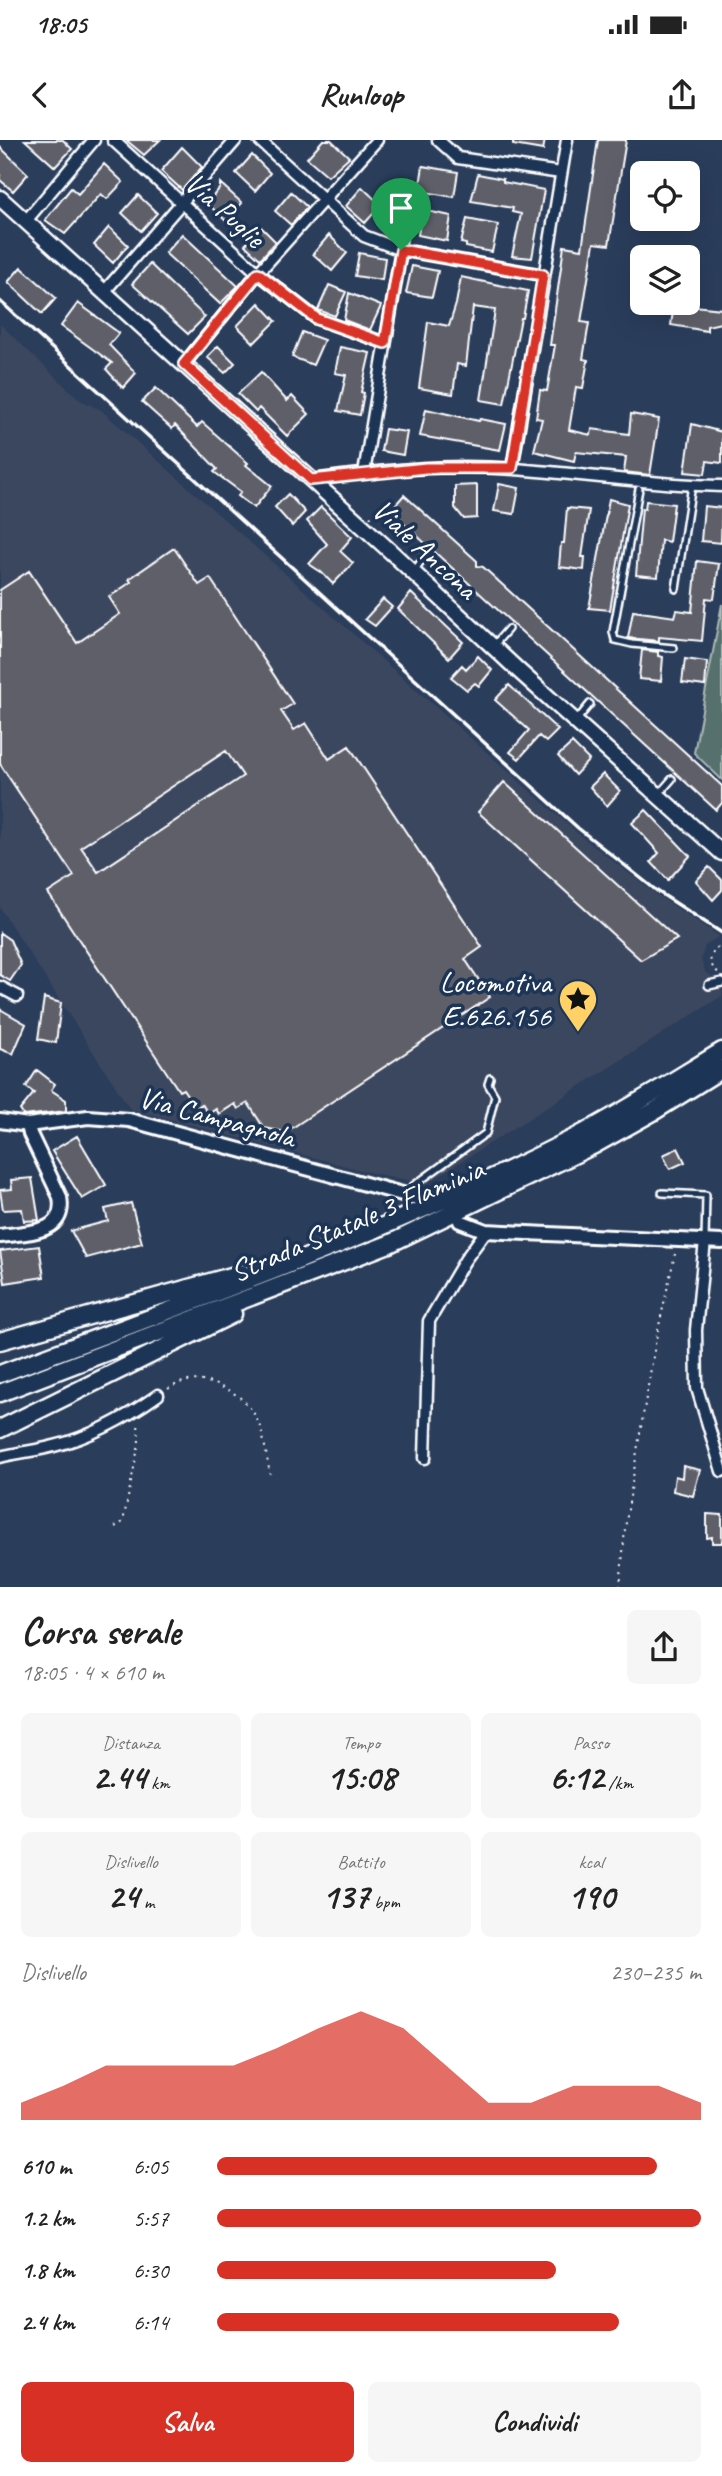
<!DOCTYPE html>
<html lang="it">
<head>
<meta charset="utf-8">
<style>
	:root { --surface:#fff; --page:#f6f6f6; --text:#222; --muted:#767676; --accent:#d93025 }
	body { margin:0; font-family:Caveat,sans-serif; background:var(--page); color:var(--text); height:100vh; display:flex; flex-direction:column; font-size:26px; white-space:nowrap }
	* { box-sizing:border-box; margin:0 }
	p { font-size:23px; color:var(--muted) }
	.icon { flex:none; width:38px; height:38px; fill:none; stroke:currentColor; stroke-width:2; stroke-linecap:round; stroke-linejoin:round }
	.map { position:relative; height:1447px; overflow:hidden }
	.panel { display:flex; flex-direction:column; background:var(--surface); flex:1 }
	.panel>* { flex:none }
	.controls { position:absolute; left:630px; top:21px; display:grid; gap:14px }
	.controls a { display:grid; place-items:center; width:70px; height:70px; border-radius:10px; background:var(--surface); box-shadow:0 7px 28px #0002; font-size:35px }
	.pin { position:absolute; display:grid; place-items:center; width:60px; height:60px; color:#fff; margin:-72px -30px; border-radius:50% 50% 50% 0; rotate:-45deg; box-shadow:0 0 7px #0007 }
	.pin .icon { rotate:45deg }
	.round { display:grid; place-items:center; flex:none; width:74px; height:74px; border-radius:10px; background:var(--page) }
	.summary { display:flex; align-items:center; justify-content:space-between; height:119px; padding:0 21px }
	h1 { font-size:38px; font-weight:700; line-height:52px }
	.figures { display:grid; grid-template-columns:repeat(3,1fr); gap:10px; height:119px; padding:7px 21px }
	.figures div { display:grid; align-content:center; border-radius:10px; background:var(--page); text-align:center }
	.figures b { font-size:35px; font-weight:700 }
	.figures small { font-size:19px; font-weight:400 }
	.figures p { font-size:19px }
	.chart { height:196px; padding:14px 21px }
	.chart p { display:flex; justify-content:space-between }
	.chart svg { width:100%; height:126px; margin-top:7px; fill:var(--accent); opacity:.7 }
	.cta { display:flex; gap:14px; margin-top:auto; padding:14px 21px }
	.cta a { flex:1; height:80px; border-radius:10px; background:var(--accent); color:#fff; font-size:28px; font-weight:700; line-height:80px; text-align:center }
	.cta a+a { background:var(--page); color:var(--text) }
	ul { padding:0 21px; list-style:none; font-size:23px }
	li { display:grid; grid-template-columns:112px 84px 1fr; align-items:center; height:52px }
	li i { height:18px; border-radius:9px; background:var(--accent) }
	.status { display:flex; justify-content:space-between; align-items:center; height:49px; padding:0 35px; background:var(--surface); direction:ltr }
	.status svg { height:19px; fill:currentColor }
	header { display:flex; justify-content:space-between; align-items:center; height:91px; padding:0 21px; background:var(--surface); font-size:32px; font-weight:700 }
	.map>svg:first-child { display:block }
</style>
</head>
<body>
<div class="status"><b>18:05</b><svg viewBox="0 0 49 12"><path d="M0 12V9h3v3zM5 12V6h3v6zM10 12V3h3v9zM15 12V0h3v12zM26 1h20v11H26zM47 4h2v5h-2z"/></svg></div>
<header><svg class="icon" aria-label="back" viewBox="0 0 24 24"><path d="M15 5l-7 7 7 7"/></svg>Runloop<svg class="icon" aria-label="share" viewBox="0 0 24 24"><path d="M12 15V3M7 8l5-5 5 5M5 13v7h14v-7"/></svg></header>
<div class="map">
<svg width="722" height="1447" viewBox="0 0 722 1447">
	<rect width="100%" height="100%" fill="#2a3d5b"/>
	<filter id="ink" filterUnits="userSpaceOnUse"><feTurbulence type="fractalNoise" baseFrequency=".0143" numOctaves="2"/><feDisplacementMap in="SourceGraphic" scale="14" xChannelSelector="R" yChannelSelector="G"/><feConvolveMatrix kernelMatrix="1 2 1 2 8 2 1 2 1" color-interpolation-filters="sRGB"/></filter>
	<g filter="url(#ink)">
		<!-- built -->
		<path fill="#3a475f" d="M 0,184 L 80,260 L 101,270 L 582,697 L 657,755 L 719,796 L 705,806 L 701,819 L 705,832 L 722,843 L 722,856 L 426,1044 L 368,1032 L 130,969 L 0,768 Z"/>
		<!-- green -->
		<path fill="#57706d" stroke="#abb8b6" stroke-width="2" d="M 722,464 L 722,640 L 694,613 Z"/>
		<!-- building -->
		<path fill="#5f5f69" stroke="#fff" stroke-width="2" fill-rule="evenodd" d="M 25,0 L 63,0 L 72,9 L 55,27 Z
			M 126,0 L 160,0 L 144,15 Z
			M 323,0 L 331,0 L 349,17 L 328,36 L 307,18 Z
			M 513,0 L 545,0 L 543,10 L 513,5 Z
			M 598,0 L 626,0 L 609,105 L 594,103 L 581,182 L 589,183 L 583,219 L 588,220 L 583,248 L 576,247 L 569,290 L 591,295 L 592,289 L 629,294 L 631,274 L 659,279 L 650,335 L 624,332 L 626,317 L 576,312 L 574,321 L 534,311 L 542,279 L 536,278 L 540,250 L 547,251 L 555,205 L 550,205 L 564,106 L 582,109 Z
			M 0,7 L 28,34 L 13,51 L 0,40 Z
			M 182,7 L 202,27 L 182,50 L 161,31 Z
			M 252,15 L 270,33 L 255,51 L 236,33 Z
			M 104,24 L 123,42 L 107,59 L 101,54 L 65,94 L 45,80 L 71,48 L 78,54 Z
			M 423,26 L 458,32 L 454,57 L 419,51 Z
			M 478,34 L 503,39 L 503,42 L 544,50 L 532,118 L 512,116 L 521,74 L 512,72 L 513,68 L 471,61 Z
			M 220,43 L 242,63 L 226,81 L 207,63 L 220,48 Z
			M 362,47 L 381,65 L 365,83 L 346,66 Z
			M 291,52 L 307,67 L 291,85 L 275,71 Z
			M 138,55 L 157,73 L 141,91 L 122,73 Z
			M 422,70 L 451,76 L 447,101 L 418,95 Z
			M 467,79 L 498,85 L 492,112 L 466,107 L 466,104 L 461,103 Z
			M 109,87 L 128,105 L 113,123 L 94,105 Z
			M 261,87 L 276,102 L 260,119 L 245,105 Z
			M 182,94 L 238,146 L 220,164 L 165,113 Z
			M 329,95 L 347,113 L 332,131 L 313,114 Z
			M 359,113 L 385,118 L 382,140 L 355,136 Z
			M 150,124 L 205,177 L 188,194 L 132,144 Z
			M 412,126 L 438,131 L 432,157 L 406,153 Z
			M 21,127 L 56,158 L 42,174 L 8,142 Z
			M 461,137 L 528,151 L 523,178 L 521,178 L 504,264 L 481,260 L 495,170 L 473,167 L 466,226 L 457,224 L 453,254 L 419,248 L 428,182 L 449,186 L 456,164 Z
			M 329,145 L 346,152 L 335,176 L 318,170 Z
			M 349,153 L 381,166 L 370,190 L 344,180 Z
			M 78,163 L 119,193 L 109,205 L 136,233 L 123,248 L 106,229 L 112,223 L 61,186 Z
			M 259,163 L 276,181 L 254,203 L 237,186 Z
			M 674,164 L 722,169 L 721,183 L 707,186 L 707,191 L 671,185 Z
			M 302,192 L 324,200 L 313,225 L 292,217 Z
			M 218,206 L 235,223 L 225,233 L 207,217 Z
			M 340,207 L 370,213 L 361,252 L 364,253 L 360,275 L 338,271 L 346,235 L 335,233 Z
			M 261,232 L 287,261 L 292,256 L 309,274 L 287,296 L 259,268 L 256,272 L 238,254 Z
			M 156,248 L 197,287 L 202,282 L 248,323 L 246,325 L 272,346 L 254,368 L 238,356 L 241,352 L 214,332 L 217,329 L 175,285 L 172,289 L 142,262 Z
			M 426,269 L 479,281 L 480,279 L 506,284 L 500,310 L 420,296 Z
			M 692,284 L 722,292 L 722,323 L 707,321 L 705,334 L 685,332 Z
			M 385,289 L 407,292 L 403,315 L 381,311 Z
			M 499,344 L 519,348 L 514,374 L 494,371 Z
			M 477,345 L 477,378 L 464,379 L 455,368 L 455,346 Z
			M 288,354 L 305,372 L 292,386 L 275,367 Z
			M 404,355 L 477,421 L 477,426 L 483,427 L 722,646 L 722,663 L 716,670 L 390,371 Z
			M 609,359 L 628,364 L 610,470 L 589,468 Z
			M 646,361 L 674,364 L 669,402 L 661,400 L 658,437 L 636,435 L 642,368 L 645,369 Z
			M 704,366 L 722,368 L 721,403 L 701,401 Z
			M 321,367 L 352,397 L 340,411 L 353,423 L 333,444 L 321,432 L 309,424 L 327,404 L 307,381 Z
			M 567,368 L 589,370 L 582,417 L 585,417 L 584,430 L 559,427 L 561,403 L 564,403 Z
			M 174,408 L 199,445 L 210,438 L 293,564 L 281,571 L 294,590 L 306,583 L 329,619 L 349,606 L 482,807 L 465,819 L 490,857 L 286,992 L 264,988 L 248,963 L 238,969 L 235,964 L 219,974 L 216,969 L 208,974 L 202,964 L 196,968 L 183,949 L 179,951 L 48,753 L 74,736 L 0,624 L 0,450 L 29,431 L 77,503 L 120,474 L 109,457 L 131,442 L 129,439 ZM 226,611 L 243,636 L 98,732 L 81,707 Z
			M 697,421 L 719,424 L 714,459 L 706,458 L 702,501 L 659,497 L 659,501 L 628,498 L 633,471 L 675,477 L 677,470 L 692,472 Z
			M 411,453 L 463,502 L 449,518 L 398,469 Z
			M 383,459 L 392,467 L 375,486 L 365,479 Z
			M 642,510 L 658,512 L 658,516 L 663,517 L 661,541 L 639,539 Z
			M 478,516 L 492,530 L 479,546 L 475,543 L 467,550 L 451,537 L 462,525 L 466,529 Z
			M 685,519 L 707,522 L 705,546 L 682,543 Z
			M 509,545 L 558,590 L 546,602 L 539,596 L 519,619 L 510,612 L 529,590 L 495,560 Z
			M 572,603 L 589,620 L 575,635 L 558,616 Z
			M 603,634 L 620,651 L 607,666 L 590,647 Z
			M 504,642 L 677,799 L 641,820 L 478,672 Z
			M 646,670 L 690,716 L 668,740 L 651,722 L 659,713 L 632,683 Z
			M 709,727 L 722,740 L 722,750 L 713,760 L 696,741 Z
			M 0,793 L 10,800 L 21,825 L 10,841 L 0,835 Z
			M 44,858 L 61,863 L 56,903 L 38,899 Z
			M 0,869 L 26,884 L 13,914 L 0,909 Z
			M 37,930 L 55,944 L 51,950 L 66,960 L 66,971 L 24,976 L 20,970 L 34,953 L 26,947 Z
			M 77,996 L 106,1045 L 82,1059 L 52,1011 Z
			M 678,1008 L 685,1022 L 670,1029 L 663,1015 Z
			M 32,1038 L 39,1080 L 24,1081 L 22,1069 L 3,1070 L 0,1050 L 12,1049 L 11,1040 Z
			M 131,1063 L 142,1103 L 86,1118 L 71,1091 L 108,1081 L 105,1069 Z
			M 39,1106 L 44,1137 L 5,1143 L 0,1111 Z
			M 683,1326 L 700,1330 L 693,1356 L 673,1351 L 675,1336 L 682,1338 Z
			M 707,1374 L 722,1375 L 722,1403 L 712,1403 L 712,1397 L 707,1398 Z"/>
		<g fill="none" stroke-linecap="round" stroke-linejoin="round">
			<!-- service casing -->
			<g stroke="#fff" stroke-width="10">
				<path id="service" d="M 401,110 L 409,66
					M 639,349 L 613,492 L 615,500 L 632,504 L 674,508
					M 415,430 L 426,414
					M 676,449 L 692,345
					M 495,504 L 508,489
					M 576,581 L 590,564
					M 658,655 L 672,639
					M 662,1053 L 706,1055 L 705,1101
					M 409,1055 L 413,1046 L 486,993 L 495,956 L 488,944 L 490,938"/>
			</g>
			<!-- pedestrian casing -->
			<g stroke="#fff" stroke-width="12">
				<path id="pedestrian" d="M 709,845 L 722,842"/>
			</g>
			<!-- minor casing -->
			<g stroke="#fff" stroke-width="15">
				<path id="minor" d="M 113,0 L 258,133 L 317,179 L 385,203
					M 259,0 L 364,96 L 401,110 L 543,135
					M 438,0 L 458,18 L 561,33
					M 25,82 L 94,0
					M 104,152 L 236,0
					M 184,224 L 258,133 L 377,0
					M 512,329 L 567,0
					M 364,333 L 401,110
					M 311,340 C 378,331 446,323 514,329 C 584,334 652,345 722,346
					M 0,847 L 17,856
					M 705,1101 L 696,1190 L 697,1248 L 722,1331
					M 0,1317 C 18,1312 37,1311 54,1306 C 91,1297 127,1277 158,1255
					M 425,1318 L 429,1181 L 465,1120 L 486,1091"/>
			</g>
			<!-- tertiary casing -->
			<g stroke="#fff" stroke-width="18">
				<path id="tertiary" d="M 0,981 L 28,985 L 88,977 L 129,980 L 417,1058
					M 460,1081 L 486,1091 L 505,1092 L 722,1102
					M 0,1096 C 26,1092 67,1095 60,1057 L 30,994 L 28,985"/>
			</g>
			<!-- secondary casing -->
			<g stroke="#fff" stroke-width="19">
				<path id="secondary" d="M 0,58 L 389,410 L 519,531 L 722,713"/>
			</g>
			<!-- trunk casing -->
			<g stroke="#fff" stroke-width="21">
				<path id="trunk" d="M 0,1201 L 242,1133
					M 0,1234 C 195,1161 391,1091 576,997 C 626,971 674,940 722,911
					M 0,1253 L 389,1104 L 594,1005 L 653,972 L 722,929
					M 0,1289 L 233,1174"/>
			</g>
			<!-- path -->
			<path stroke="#fff" stroke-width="2" stroke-dasharray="2 5" stroke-linecap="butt" d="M 370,377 L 373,374 L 384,376
				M 718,807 C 708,816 708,825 719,833
				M 168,1249 C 186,1238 199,1238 219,1246 C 262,1263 262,1293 270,1334
				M 115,1387 L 123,1382 L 139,1303 L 138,1282
				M 620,1447 L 625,1389 L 638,1305 L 656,1199 L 675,1114"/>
			<!-- service -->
			<use href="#service" stroke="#1d3557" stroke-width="5"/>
			<!-- pedestrian -->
			<use href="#pedestrian" stroke="#1d3557" stroke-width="7"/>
			<!-- minor -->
			<use href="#minor" stroke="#1d3557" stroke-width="10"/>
			<!-- tertiary -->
			<use href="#tertiary" stroke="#1d3557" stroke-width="12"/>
			<!-- secondary -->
			<use href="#secondary" stroke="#1d3557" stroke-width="14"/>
			<!-- trunk -->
			<use href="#trunk" stroke="#1d3557" stroke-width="16"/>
			<!-- rail -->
			<path stroke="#fff" stroke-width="3.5" d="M 0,161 L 578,688 L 657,751 L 722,793"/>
		</g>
	</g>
	<g fill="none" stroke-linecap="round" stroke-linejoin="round" filter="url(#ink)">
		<!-- route casing -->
		<g stroke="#fff" stroke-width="14">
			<path id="route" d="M 401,110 L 543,135 L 512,328 L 426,328 L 311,340 L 184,224 L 258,133 L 317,179 L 385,203 Z"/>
		</g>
		<!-- route -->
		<use href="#route" stroke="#d93025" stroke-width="9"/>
	</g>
	<!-- icons -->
	<defs>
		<g id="sight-pin" transform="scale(2.0125)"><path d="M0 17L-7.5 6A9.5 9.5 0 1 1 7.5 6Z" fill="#ffd166" stroke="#1d3557"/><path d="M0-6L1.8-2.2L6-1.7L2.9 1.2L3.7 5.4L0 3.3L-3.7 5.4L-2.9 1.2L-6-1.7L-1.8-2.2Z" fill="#111"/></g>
	</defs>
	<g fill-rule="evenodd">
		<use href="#sight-pin" x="578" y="859"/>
	</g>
	<g text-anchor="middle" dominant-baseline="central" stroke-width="7" stroke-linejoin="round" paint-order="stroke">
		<!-- street labels -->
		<g font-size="30" fill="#fff" stroke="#1d3557">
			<text transform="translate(225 70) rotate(42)">Via Puglie</text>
			<text transform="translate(425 409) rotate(43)">Viale Ancona</text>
			<text transform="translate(217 977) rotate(15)">Via Campagnola</text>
			<text transform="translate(357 1080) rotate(-23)">Strada Statale 3 Flaminia</text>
		</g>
		<!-- poi labels -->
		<g font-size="30" fill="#fff" stroke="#1d3557" text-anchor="end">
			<text x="551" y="842">Locomotiva<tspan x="551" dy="34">E.626.156</tspan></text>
		</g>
	</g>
</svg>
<div class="controls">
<a><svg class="icon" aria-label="locate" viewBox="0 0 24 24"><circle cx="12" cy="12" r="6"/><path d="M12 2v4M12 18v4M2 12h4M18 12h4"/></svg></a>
<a><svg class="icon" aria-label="layers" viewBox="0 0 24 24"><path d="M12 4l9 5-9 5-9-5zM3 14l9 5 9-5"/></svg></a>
</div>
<div class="pin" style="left:401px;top:110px;background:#1e9e55"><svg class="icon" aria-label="arrive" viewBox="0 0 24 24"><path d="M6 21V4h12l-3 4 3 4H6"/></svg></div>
</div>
<section class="panel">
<div class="summary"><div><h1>Corsa serale</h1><p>18:05 · 4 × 610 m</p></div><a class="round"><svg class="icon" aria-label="share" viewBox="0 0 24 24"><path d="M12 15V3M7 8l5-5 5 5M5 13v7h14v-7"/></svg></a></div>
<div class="figures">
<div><p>Distanza</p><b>2.44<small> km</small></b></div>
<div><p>Tempo</p><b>15:08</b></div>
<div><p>Passo</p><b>6:12<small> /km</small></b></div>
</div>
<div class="figures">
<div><p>Dislivello</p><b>24<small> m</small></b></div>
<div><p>Battito</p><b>137<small> bpm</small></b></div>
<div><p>kcal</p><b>190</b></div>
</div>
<div class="chart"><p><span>Dislivello</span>230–235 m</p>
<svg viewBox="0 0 160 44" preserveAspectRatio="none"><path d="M0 44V38L10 32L20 25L30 25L40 25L50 25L60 19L70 12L80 6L90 12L100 25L110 38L120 38L130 32L140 32L150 32L160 38V44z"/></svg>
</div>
<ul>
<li><b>610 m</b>6:05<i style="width:91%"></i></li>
<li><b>1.2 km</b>5:57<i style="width:100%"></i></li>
<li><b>1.8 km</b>6:30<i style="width:70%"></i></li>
<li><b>2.4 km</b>6:14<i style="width:83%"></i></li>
</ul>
<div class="cta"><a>Salva</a><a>Condividi</a></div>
</section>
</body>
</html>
